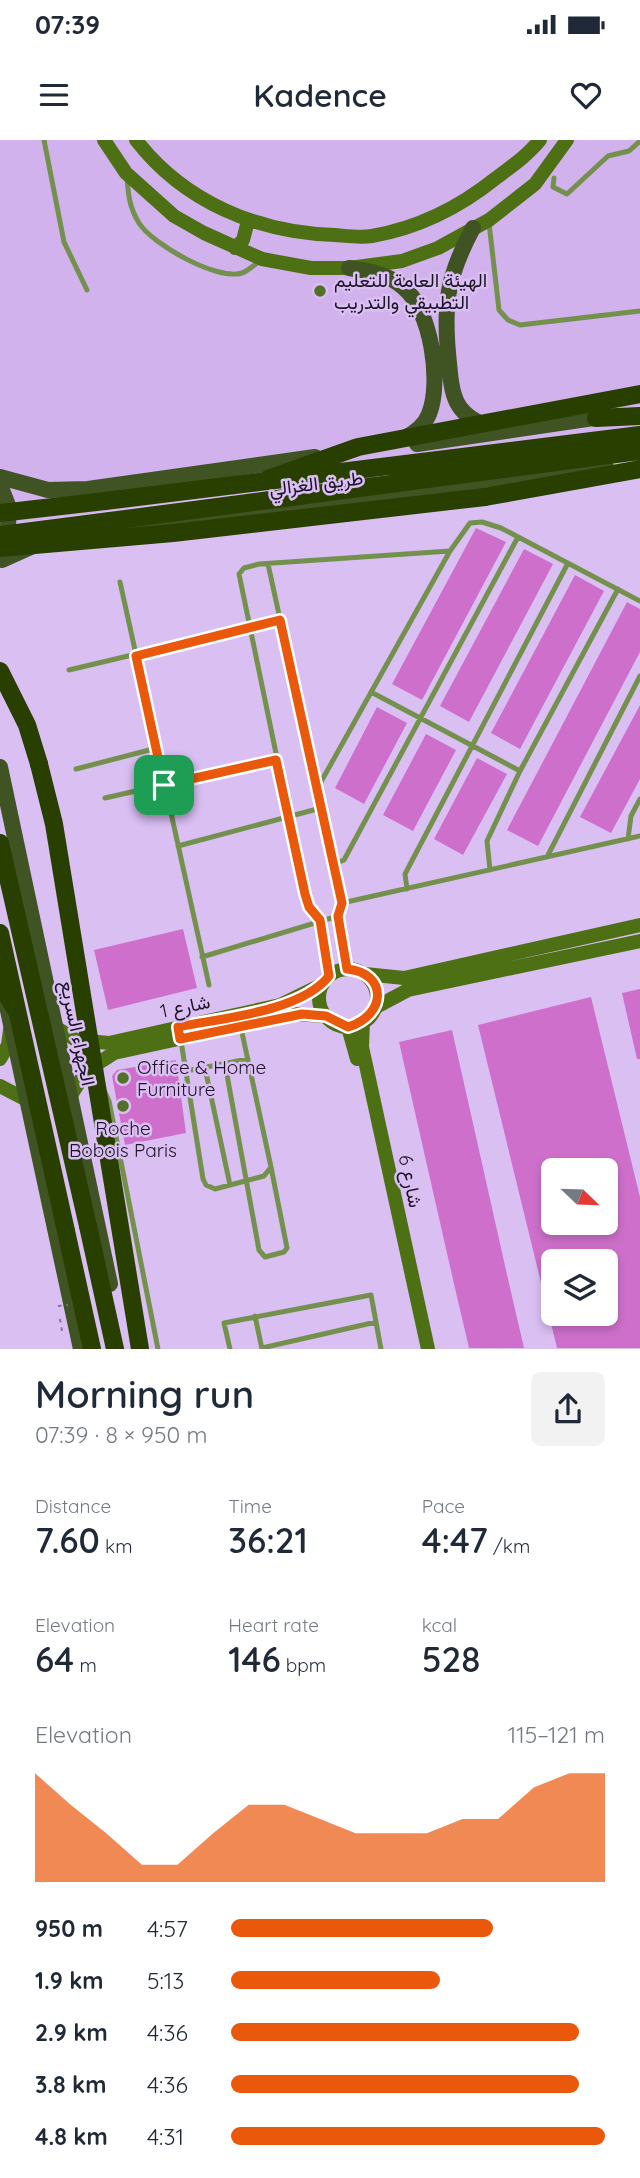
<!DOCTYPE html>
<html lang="en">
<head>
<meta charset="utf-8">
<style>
	:root { --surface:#fff; --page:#f2f2f3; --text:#1f2937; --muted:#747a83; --accent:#ea580c }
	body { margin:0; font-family:Quicksand,Vazirmatn,sans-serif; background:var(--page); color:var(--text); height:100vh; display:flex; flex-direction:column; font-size:26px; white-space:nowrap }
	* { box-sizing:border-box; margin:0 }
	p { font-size:23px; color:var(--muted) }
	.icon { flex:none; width:38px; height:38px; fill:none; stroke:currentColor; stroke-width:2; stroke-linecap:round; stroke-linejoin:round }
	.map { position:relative; height:1209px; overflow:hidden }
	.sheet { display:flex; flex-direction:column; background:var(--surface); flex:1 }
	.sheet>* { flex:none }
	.needle { width:46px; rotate:113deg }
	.controls { position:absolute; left:541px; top:1018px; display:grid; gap:14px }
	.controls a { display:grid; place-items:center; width:77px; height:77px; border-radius:10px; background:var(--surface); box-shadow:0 4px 10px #0003; font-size:35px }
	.pin { position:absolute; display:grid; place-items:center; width:60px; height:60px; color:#fff; margin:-30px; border-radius:14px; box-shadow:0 4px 10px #0006 }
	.round { display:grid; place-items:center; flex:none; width:74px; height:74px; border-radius:10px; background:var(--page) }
	.headline { display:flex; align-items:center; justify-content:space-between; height:119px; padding:0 35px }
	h1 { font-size:38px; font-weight:600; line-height:52px }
	.metrics { display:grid; grid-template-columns:repeat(3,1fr); gap:10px; height:119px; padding:7px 35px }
	.metrics div { display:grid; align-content:center }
	.metrics b { font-size:35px; font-weight:600 }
	.metrics small { font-size:19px; font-weight:400 }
	.metrics p { font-size:19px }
	.chart { height:196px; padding:14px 35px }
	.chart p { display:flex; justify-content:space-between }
	.chart svg { width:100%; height:126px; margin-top:7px; fill:var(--accent); opacity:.7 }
	ul { padding:0 35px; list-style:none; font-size:23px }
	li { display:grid; grid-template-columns:112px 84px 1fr; align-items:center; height:52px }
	li i { height:18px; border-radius:9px; background:var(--accent) }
	.status { display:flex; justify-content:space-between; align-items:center; height:49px; padding:0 35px; background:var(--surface); direction:ltr }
	.status svg { height:19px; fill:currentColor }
	header { display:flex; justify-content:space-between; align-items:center; height:91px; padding:0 35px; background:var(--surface); font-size:32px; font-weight:600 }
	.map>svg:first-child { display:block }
</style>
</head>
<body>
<div class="status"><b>07:39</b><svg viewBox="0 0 49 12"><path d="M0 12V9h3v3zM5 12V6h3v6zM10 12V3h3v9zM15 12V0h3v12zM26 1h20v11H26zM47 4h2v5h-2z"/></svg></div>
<header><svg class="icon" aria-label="menu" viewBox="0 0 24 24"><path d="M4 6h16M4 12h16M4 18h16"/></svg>Kadence<svg class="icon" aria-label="heart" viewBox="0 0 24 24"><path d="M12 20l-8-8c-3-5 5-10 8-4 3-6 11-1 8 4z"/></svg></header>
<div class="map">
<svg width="640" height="1209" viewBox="0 0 640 1209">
	<rect width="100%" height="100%" fill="#dabff3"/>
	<!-- built -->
	<path fill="#d1b2ec" d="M 0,0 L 640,0 L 640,302 L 0,385 Z"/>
	<!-- building -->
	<path fill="#ce70cb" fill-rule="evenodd" d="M 476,388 L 506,402 L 422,560 L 392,544 Z
		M 524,409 L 553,424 L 469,582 L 440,566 Z
		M 575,435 L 604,451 L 520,609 L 491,593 Z
		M 627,462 L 640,469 L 640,512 L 538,706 L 507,690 Z
		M 640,565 L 640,639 L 611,693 L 580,677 Z
		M 377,567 L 407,583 L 364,664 L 335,648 Z
		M 426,594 L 456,610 L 413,691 L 383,675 Z
		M 477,618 L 507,634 L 463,715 L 434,699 Z
		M 183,789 L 197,848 L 108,870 L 94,810 Z
		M 640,849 L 640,919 L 637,919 L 622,853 Z
		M 591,857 L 640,1057 L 640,1208 L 557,1208 L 478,885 ZM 553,1031 L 606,1031 L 606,1083 L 553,1083 ZM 553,1122 L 606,1122 L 606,1146 L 612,1174 L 553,1174 Z
		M 452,890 L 508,1139 L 524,1208 L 469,1208 L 454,1144 L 399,902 Z
		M 176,920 L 186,993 L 125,1005 L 112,936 L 117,930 Z"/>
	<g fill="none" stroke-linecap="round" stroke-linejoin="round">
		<!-- path -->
		<path stroke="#877399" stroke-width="2" stroke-dasharray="3.5 5" stroke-linecap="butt" d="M 60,1179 L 62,1191"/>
		<!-- lane -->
		<path stroke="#73914d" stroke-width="5" d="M 44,0 L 64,102 L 87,150
			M 127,36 C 128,53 129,67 139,83 C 152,104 217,141 242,133 C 248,131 255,124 260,121
			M 554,38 L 553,47 L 567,54 L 608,16 L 629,11 L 640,1
			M 489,83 L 499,170 L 508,180 L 520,185 L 640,171
			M 268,424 L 342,763 L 338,776 L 347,829
			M 120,442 L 209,845
			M 69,530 L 280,480
			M 371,552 L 520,631
			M 76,629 L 157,608
			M 317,649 L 450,411 L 470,383 L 482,382 L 501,388 L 640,461
			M 105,658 L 276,619
			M 628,699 L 631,676 L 640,659
			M 178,706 L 321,668
			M 547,717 L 640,536
			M 334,724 L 344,720 L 518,397
			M 490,730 L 487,701 L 520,631 L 618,449
			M 407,749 L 405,734 L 568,423
			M 342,763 L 640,696
			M 202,817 L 338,776
			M 329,836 L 320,780 L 309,767 L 305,754 L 239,434 L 244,428 L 259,424 L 450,411
			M 181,901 L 203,1039 L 206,1045 L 215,1049 L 264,1036 L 271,1027 L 241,888
			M 225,924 L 259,1110 L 265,1117 L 284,1112 L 287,1108 L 271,1027
			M 205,928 L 230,1045
			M 186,931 L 248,919
			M 104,950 L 109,961 L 158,1209
			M 255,1176 L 262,1209
			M 262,1208 L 376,1182
			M 230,1209 L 224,1183 L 371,1155 L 381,1209"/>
		<!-- secondary -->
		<path stroke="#4e7014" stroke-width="14" d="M 104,0 L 126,33 L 174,76 L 204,93 L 262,119 L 311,128 L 349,128 L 402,121 L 438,108 L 489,80 L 535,44 L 567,0
			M 136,0 C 184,62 258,93 335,95 C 347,96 361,98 372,96 C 418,88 460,67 496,38 C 512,26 528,15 540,0
			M 235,108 L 243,100 L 248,81
			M319 858a29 29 0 1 1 58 0a29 29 0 1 1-58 0Z
			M 365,834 L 404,838 L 640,785
			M 376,867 L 408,850 L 640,801
			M 363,882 L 362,907 L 428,1209
			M 55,887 L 76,900 L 109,903 L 280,865 L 323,844
			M 348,887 L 357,919
			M 0,919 L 8,905 L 10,890
			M 0,946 L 25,959
			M 70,957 L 86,931 L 114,913 L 293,874 L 326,876"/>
		<!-- primary -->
		<path stroke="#3f5323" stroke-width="16" d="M 473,88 C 446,138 443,167 449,223 C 452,255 454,274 487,286
			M 349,128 C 369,131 389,134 404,148 C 431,170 442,242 429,274 C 425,285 413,294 403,299
			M 417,304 L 607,276
			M 0,337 L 48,350 L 88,349 L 315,317
			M 0,345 L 9,368 L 7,404
			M 122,390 L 606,327
			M 2,420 L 31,407
			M 0,627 L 110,1144
			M 4,852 L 81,1209"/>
		<!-- highway -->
		<path stroke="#293f00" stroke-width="18" d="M 596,278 L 640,276
			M 485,357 L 640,329
			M 105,361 L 640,295
			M 110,381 L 640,311
			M 0,531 L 27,585 L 39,624
			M 0,703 L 88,1086
			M 0,793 L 66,1091"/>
		<!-- path-bridge -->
		<path stroke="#877399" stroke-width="2" stroke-dasharray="3.5 5" stroke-linecap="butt" d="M 58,1166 L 68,1165"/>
		<!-- highway-bridge -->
		<path stroke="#293f00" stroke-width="18" d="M 268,339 L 358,307 L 640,254
			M 0,373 L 105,361
			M 0,395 L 110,381
			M 0,408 L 173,393 L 485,357
			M 39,624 L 54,684 L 140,1209
			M 0,844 L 16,870
			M 88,1086 L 115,1209
			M 66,1091 L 92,1209"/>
	</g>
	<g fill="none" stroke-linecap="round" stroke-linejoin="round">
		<!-- route casing -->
		<g stroke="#fff" stroke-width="14">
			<path id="route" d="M 280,480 L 342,763 L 338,776 L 347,829 C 388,833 387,875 348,887 L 326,876 L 302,874 L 180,899 L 178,887 C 221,878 301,872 329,836 L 320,780 L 309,767 L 305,754 L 276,620 L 164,645 L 136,516 Z"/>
		</g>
		<!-- route -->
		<use href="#route" stroke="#ea580c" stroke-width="9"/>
	</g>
	<!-- markers -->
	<g fill="#527026" stroke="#dabff3" stroke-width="2.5">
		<circle cx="320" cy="151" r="7"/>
		<circle cx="123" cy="938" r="7"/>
		<circle cx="123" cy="966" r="7"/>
	</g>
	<g text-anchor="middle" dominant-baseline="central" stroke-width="5" stroke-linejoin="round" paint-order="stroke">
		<!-- poi labels -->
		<g font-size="19" fill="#1d1326" stroke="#dabff3" text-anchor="start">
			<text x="334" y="140">الهيئة العامة للتعليم<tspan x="334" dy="22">التطبيقي والتدريب</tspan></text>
			<text x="137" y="927">Office &amp; Home<tspan x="137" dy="22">Furniture</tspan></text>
			<text x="123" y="988" text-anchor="middle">Roche<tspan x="123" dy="22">Bobois Paris</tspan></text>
		</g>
		<!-- street labels -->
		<g font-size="19" fill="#1d1326" stroke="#dabff3">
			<text transform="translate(316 343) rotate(-7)">طريق الغزالي</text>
			<text transform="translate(185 866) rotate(-12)">شارع 1</text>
			<text transform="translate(78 893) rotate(78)">الجهراء السريع</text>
			<text transform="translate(411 1041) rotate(78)">شارع 6</text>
		</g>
	</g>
</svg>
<div class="controls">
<a><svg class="needle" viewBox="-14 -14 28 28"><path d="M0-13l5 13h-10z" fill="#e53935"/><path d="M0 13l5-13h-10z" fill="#747a83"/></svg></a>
<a><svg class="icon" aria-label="layers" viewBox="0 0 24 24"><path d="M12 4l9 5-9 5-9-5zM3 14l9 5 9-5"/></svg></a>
</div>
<div class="pin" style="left:164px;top:645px;background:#1e9e55"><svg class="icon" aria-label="arrive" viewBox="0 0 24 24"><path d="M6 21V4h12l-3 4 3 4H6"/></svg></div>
</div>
<section class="sheet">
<div class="headline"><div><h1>Morning run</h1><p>07:39 · 8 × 950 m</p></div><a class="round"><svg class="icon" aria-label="share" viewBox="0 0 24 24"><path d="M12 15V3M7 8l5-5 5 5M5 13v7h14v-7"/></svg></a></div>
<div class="metrics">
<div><p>Distance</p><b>7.60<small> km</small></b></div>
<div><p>Time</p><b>36:21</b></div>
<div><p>Pace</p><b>4:47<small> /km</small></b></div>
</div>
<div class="metrics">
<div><p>Elevation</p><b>64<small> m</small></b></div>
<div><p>Heart rate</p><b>146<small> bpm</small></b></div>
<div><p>kcal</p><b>528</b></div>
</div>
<div class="chart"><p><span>Elevation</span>115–121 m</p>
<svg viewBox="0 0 160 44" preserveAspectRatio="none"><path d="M0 44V6L10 17L20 27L30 38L40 38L50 27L60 17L70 17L80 22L90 27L100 27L110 27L120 22L130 22L140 11L150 6L160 6V44z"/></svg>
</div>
<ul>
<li><b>950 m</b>4:57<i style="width:70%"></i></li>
<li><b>1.9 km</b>5:13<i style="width:56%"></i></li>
<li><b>2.9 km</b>4:36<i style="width:93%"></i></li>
<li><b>3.8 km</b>4:36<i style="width:93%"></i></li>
<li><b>4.8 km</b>4:31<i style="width:100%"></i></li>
</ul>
</section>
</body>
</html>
